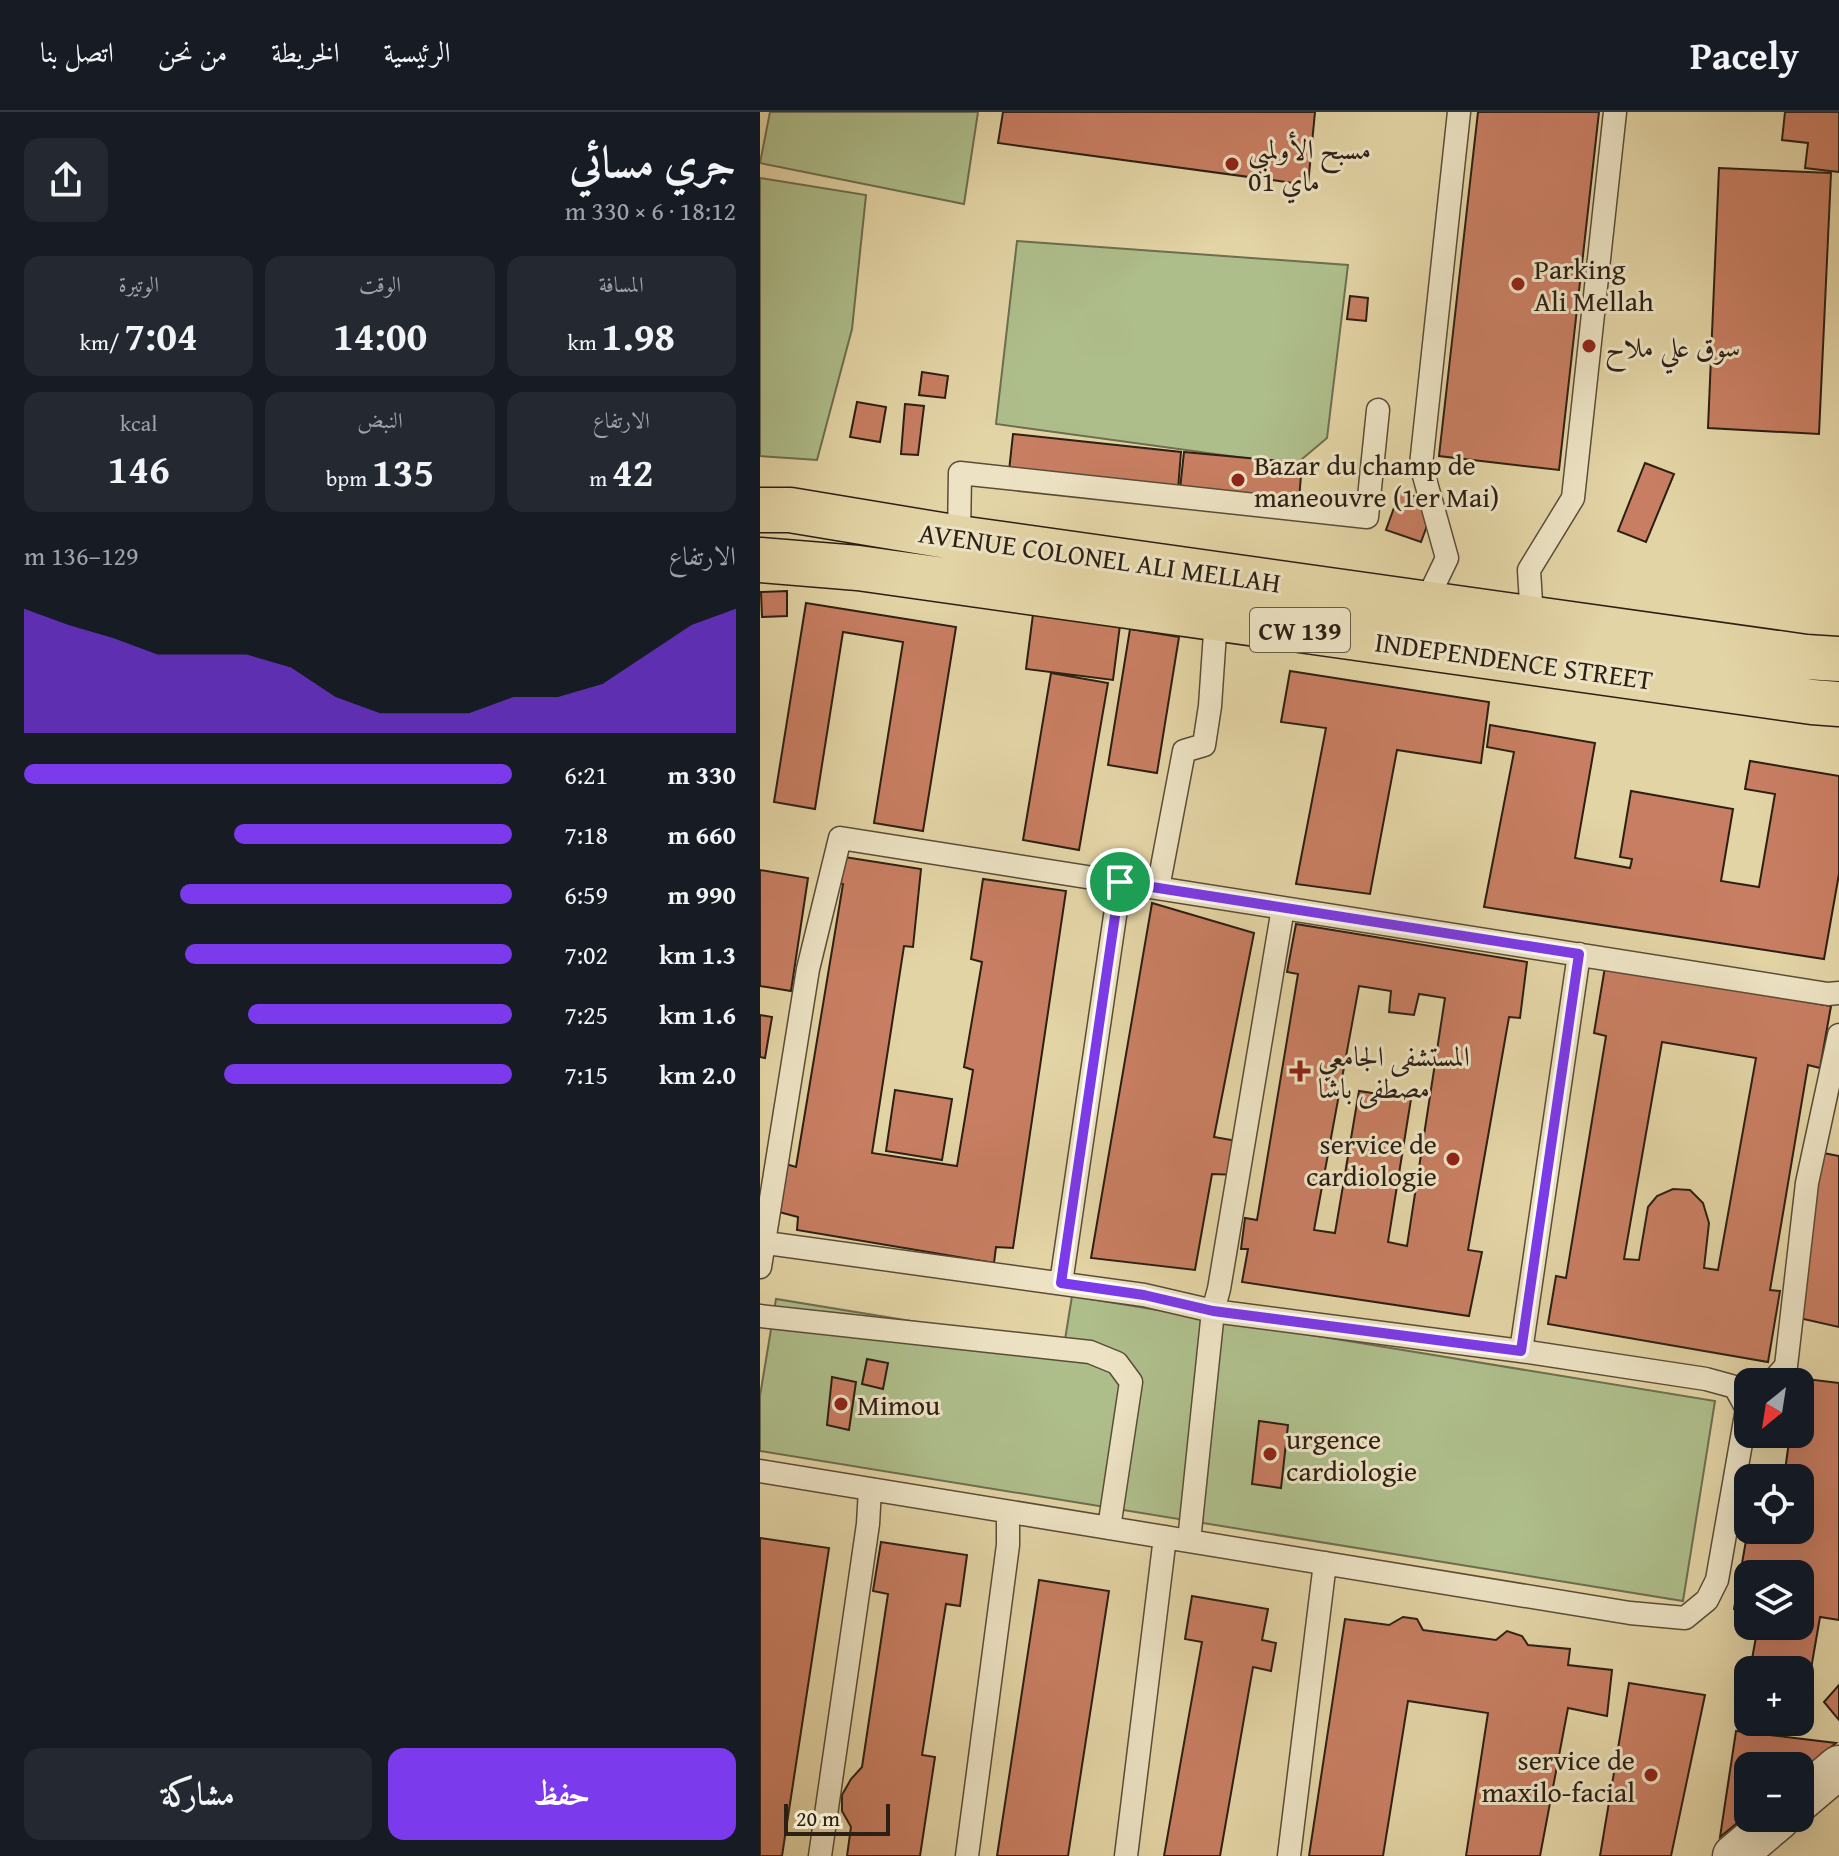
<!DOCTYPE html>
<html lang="ar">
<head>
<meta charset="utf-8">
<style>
	:root { --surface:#171b24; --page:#242831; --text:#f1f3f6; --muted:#9ea1a6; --line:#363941; --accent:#7c3aed }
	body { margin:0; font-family:"Gentium Book Plus",Amiri,serif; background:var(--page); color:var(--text); direction:rtl; height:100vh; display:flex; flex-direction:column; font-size:30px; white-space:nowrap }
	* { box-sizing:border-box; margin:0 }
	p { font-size:26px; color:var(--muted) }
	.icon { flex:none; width:44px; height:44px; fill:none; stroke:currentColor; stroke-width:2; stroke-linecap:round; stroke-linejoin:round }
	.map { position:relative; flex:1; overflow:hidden; direction:ltr }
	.side { display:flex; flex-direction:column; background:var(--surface); width:760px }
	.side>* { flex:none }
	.needle { width:52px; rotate:210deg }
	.buttons { position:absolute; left:974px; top:1256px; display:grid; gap:16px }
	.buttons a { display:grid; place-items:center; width:80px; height:80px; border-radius:16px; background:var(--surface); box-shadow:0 8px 32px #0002; font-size:40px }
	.scale { position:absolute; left:24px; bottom:20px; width:106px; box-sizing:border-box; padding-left:8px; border:4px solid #2c1f14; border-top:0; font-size:22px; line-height:28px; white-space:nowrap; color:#2c1f14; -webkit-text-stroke:6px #ede3c4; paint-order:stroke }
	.pin { position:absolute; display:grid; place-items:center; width:68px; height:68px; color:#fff; margin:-34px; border:4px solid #fff; border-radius:50%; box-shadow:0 2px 8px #0007 }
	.round { display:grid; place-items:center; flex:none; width:84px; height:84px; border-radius:16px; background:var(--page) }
	.headline { display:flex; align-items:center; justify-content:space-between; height:136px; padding:0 24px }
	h1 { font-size:44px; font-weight:600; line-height:60px }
	.metrics { display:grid; grid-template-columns:repeat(3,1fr); gap:12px; height:136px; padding:8px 24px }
	.metrics div { display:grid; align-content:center; border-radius:16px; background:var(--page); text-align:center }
	.metrics b { font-size:40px; font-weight:600 }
	.metrics small { font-size:22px; font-weight:400 }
	.metrics p { font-size:22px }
	.chart { height:224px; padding:16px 24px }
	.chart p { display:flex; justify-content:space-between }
	.chart svg { width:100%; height:144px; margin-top:8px; fill:var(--accent); opacity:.7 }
	.primary-button { display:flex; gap:16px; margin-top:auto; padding:16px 24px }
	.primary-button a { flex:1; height:92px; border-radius:16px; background:var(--accent); color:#fff; font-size:32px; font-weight:600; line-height:92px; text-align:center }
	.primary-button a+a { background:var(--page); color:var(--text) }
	ul { padding:0 24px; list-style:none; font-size:26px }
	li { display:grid; grid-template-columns:128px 96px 1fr; align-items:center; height:60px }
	li i { height:20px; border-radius:10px; background:var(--accent) }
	header { display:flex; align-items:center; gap:48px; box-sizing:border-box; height:112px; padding:0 40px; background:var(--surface); border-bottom:2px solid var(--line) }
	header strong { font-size:38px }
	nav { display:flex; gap:44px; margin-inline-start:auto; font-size:28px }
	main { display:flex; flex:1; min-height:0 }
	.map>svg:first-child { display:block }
</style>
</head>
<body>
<header>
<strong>Pacely</strong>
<nav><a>الرئيسية</a><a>الخريطة</a><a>من نحن</a><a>اتصل بنا</a></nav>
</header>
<main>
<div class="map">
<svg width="1079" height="1744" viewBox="0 0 1079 1744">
	<rect width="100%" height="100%" fill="#e3d4a5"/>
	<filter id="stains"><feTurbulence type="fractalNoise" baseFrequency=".0025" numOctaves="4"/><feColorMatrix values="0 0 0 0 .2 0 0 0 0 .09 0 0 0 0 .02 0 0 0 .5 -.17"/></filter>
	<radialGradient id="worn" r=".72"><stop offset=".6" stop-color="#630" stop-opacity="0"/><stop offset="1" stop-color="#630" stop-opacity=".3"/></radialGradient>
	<!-- green -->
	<path fill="#aebe8b" stroke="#6d6e50" stroke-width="2" d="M 10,0 L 218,0 L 204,92 L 0,51 Z
		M 0,66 L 106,83 L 92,217 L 57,348 L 0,344 Z
		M 257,129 L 588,153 L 567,326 L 535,353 L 236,312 Z
		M 312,1184 L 955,1289 L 923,1489 L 0,1339 L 0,1284 L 16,1187 L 304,1234 Z"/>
	<!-- building -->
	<path fill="#c87e62" stroke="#2c1f14" stroke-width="2" fill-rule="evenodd" d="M 243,0 L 555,0 L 548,73 L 238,31 Z
		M 718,0 L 839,0 L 799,358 L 679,344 Z
		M 1025,0 L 1079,0 L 1079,60 L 1045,56 L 1048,31 L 1022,28 Z
		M 959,56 L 1071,61 L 1059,322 L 948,316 Z
		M 590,184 L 608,186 L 606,209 L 587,207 Z
		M 162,260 L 188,264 L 185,286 L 159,283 Z
		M 97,290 L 126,295 L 120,330 L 90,325 Z
		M 145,292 L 164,294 L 158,343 L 141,342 Z
		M 253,322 L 421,340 L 418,377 L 249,359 Z
		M 424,340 L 542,351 L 539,388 L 420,377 Z
		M 885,351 L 914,362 L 886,430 L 858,419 Z
		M 640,379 L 675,392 L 661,430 L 626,418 Z
		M 27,479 L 27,504 L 2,505 L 1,480 Z
		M 46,491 L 196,515 L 163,719 L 114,711 L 143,530 L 83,520 L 55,697 L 14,690 Z
		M 273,502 L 360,513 L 353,568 L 266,557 Z
		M 370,517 L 419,525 L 397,661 L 348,653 Z
		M 530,559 L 729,590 L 721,651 L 637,638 L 610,782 L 536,772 L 566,616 L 521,610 Z
		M 291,561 L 348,571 L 319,738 L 263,728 Z
		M 730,613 L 835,631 L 815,746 L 870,756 L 872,747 L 860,745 L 871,679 L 973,697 L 961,769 L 999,775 L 1015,682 L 985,677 L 990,649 L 1079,664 L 1079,762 L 1064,847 L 724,795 L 754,640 L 727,635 Z
		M 78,744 L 161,757 L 153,835 L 144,834 L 112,1041 L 197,1054 L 213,958 L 204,955 L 222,850 L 211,847 L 223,767 L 306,779 L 253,1136 L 236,1135 L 234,1151 L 37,1118 L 38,1105 L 19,1100 L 26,1052 L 36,1055 L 83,772 L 75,771 Z
		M 0,758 L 48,766 L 31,879 L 0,874 Z
		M 392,791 L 494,821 L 454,1025 L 483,1030 L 477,1063 L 452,1062 L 435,1158 L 331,1146 Z
		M 536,812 L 767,850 L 760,906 L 749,905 L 708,1138 L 722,1140 L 709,1204 L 482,1170 L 488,1137 L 481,1137 L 485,1106 L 497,1108 L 538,862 L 527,860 ZM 599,874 L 631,879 L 629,900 L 654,903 L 659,882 L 685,886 L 647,1134 L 628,1130 L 651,987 L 599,979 L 575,1121 L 554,1118 Z
		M 845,855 L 1071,894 L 1060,956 L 1048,953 L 1010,1178 L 1020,1179 L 1008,1250 L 788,1212 L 796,1164 L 806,1166 L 846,924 L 834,921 ZM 902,930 L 996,946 L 958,1158 L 944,1156 L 949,1111 L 943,1091 L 930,1078 L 913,1077 L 897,1084 L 888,1095 L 879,1148 L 864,1147 Z
		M 0,903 L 12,905 L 5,946 L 0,945 Z
		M 135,978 L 192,987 L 182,1048 L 126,1039 Z
		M 1058,1040 L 1079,1044 L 1079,1215 L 1039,1206 Z
		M 107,1247 L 128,1251 L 123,1277 L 102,1272 Z
		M 72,1265 L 96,1270 L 89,1318 L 67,1313 Z
		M 1038,1266 L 1079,1271 L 1079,1508 L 1060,1505 L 1043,1603 L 1040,1603 L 1040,1558 L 990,1558 L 998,1514 L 1040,1514 L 1040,1462 L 988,1462 L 988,1500 L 974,1497 L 988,1417 L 1040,1418 L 1040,1366 L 1024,1366 L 1030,1322 L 1040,1322 L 1040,1270 L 1037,1270 Z
		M 499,1309 L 528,1313 L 521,1376 L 492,1372 Z
		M 0,1426 L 69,1436 L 22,1744 L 0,1744 Z
		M 121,1430 L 207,1443 L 200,1494 L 186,1492 L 162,1643 L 175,1645 L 160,1744 L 87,1744 L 91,1715 L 82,1699 L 82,1683 L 91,1667 L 102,1655 L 128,1482 L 113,1479 Z
		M 279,1468 L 349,1479 L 308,1744 L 237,1744 Z
		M 432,1484 L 508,1497 L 502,1528 L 516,1531 L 511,1559 L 493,1555 L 460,1744 L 404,1744 L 442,1530 L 425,1527 Z
		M 643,1505 L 657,1507 L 663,1518 L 736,1528 L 747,1519 L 762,1524 L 768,1533 L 810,1537 L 808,1553 L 852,1558 L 847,1604 L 808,1596 L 780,1744 L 706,1744 L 728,1601 L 648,1589 L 623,1744 L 549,1744 L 585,1507 L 629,1513 Z
		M 869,1571 L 945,1583 L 911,1744 L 840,1744 Z
		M 1079,1573 L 1079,1608 L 1064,1590 Z
		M 976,1619 L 1076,1631 L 1040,1660 L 1040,1654 L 988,1654 L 988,1702 L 960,1725 Z"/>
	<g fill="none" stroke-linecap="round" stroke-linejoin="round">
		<!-- lane casing -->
		<g stroke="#5a4c38" stroke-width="25">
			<path id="lane" d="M 199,426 L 200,361 L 607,405 L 618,298
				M 665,492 L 687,446 L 661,353 L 699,0
				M 772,507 L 769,458 L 813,386 L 855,0
				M 398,776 L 424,639 L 444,633 L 450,594 L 456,506
				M 0,1130 L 384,1183 L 453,1199 L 761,1239 L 946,1267 L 975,1275 L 987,1297 L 957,1468 L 947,1488 L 925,1506 L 870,1501 L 0,1359
				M 0,1155 L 48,857 L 80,726 L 1068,882 L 1079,881
				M 301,1171 L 360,770
				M 0,1204 L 330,1240 L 357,1251 L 371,1270 L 349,1416
				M 761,1239 L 819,842
				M 1012,1270 L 1026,1254 L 1047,1071 L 1079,923
				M 429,1429 L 453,1199 L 459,1177 L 523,796
				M 60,1744 L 108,1412 L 110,1377
				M 207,1744 L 248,1433 L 248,1400
				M 366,1744 L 405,1425
				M 529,1744 L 565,1451"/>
		</g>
		<!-- street casing -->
		<g stroke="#5a4c38" stroke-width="45">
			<path id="street" d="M 1040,1688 L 1079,1655
				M 974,1744 L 1019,1706"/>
		</g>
		<!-- highway casing -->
		<g stroke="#2c1f14" stroke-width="47">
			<path id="highway" d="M 0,398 L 30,398 L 199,426 L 1046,545 L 1079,547
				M 0,448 L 98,456 L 1052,590 L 1079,592"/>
		</g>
		<!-- lane -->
		<use href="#lane" stroke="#ede3c4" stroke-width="22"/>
		<!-- street -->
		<use href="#street" stroke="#ede3c4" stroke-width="42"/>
		<!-- highway -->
		<use href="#highway" stroke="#e3d4a5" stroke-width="44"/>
	</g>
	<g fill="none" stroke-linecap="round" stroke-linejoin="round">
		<!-- route casing -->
		<g stroke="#fff" stroke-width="16">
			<path id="route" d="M 360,770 L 819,842 L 761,1239 L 453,1199 L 384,1183 L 301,1171 Z"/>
		</g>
		<!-- route -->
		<use href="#route" stroke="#7c3aed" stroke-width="10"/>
	</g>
	<!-- markers -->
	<g fill="#8f2418" stroke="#ede3c4" stroke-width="3">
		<circle cx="472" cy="52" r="8"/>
		<circle cx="758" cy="172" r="8"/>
		<circle cx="829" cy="234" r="8"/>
		<circle cx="478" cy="368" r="8"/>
		<path d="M536 947h8v8h8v8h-8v8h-8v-8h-8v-8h8z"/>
		<circle cx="693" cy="1047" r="8"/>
		<circle cx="81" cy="1292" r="8"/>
		<circle cx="510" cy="1342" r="8"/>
		<circle cx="891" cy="1663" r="8"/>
	</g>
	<g text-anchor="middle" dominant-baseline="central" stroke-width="6" stroke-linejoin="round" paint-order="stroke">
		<!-- shield labels -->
		<rect fill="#ede3c4" stroke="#665a49" stroke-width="2" x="490" y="496" width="100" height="44" rx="6"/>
		<g font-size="26" font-weight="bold" fill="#2c1f14">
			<text x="540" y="518">CW 139</text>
		</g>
		<!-- poi labels -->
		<g font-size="28" fill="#2c1f14" stroke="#ede3c4" text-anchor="start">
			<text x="488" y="36">مسبح الأولمبي<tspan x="488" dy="32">01 ماي</tspan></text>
			<text x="774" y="156">Parking<tspan x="774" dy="32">Ali Mellah</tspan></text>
			<text x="845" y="234">سوق علي ملاح</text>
			<text x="494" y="352">Bazar du champ de<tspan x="494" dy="32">maneouvre (1er Mai)</tspan></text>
			<text x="558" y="943">المستشفى الجامعي<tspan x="558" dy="32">مصطفى باشا</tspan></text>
			<text x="677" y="1031" text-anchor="end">service de<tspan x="677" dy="32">cardiologie</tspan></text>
			<text x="97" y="1292">Mimou</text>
			<text x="526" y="1326">urgence<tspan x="526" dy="32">cardiologie</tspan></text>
			<text x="875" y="1647" text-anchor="end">service de<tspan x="875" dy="32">maxilo-facial</tspan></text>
		</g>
		<!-- street labels -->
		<g font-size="28" fill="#2c1f14" stroke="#ede3c4">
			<text transform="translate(340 445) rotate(8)">AVENUE COLONEL ALI MELLAH</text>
			<text transform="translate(754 548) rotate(8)">INDEPENDENCE STREET</text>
		</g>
	</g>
	<rect width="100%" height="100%" filter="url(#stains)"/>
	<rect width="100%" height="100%" fill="url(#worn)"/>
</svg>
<div class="buttons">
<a><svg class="needle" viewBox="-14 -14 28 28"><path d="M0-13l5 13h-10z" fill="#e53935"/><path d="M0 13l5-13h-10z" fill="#9ea1a6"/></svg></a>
<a><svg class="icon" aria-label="locate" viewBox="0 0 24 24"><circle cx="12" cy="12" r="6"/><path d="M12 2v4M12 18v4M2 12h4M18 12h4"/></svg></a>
<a><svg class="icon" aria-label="layers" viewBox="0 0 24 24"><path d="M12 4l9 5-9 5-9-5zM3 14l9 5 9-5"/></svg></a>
<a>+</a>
<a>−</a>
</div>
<div class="scale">20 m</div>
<div class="pin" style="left:360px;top:770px;background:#1e9e55"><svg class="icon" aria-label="arrive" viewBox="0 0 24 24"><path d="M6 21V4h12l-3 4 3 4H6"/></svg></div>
</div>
<section class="side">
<div class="headline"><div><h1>جري مسائي</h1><p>18:12 · 6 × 330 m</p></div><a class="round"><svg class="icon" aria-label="share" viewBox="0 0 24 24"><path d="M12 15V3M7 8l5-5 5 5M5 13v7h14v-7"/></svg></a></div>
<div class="metrics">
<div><p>المسافة</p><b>1.98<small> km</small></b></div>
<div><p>الوقت</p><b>14:00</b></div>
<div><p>الوتيرة</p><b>7:04<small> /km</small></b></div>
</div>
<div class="metrics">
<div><p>الارتفاع</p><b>42<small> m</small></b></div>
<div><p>النبض</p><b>135<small> bpm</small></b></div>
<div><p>kcal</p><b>146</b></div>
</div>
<div class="chart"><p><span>الارتفاع</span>129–136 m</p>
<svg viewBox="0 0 160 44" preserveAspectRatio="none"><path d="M0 44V6L10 11L20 15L30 20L40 20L50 20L60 24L70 33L80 38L90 38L100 38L110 33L120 33L130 29L140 20L150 11L160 6V44z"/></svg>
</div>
<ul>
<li><b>330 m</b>6:21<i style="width:100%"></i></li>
<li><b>660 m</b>7:18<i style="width:57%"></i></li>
<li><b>990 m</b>6:59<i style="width:68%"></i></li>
<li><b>1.3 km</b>7:02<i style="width:67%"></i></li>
<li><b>1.6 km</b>7:25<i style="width:54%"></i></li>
<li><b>2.0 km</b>7:15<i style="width:59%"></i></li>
</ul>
<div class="primary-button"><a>حفظ</a><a>مشاركة</a></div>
</section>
</main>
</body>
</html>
